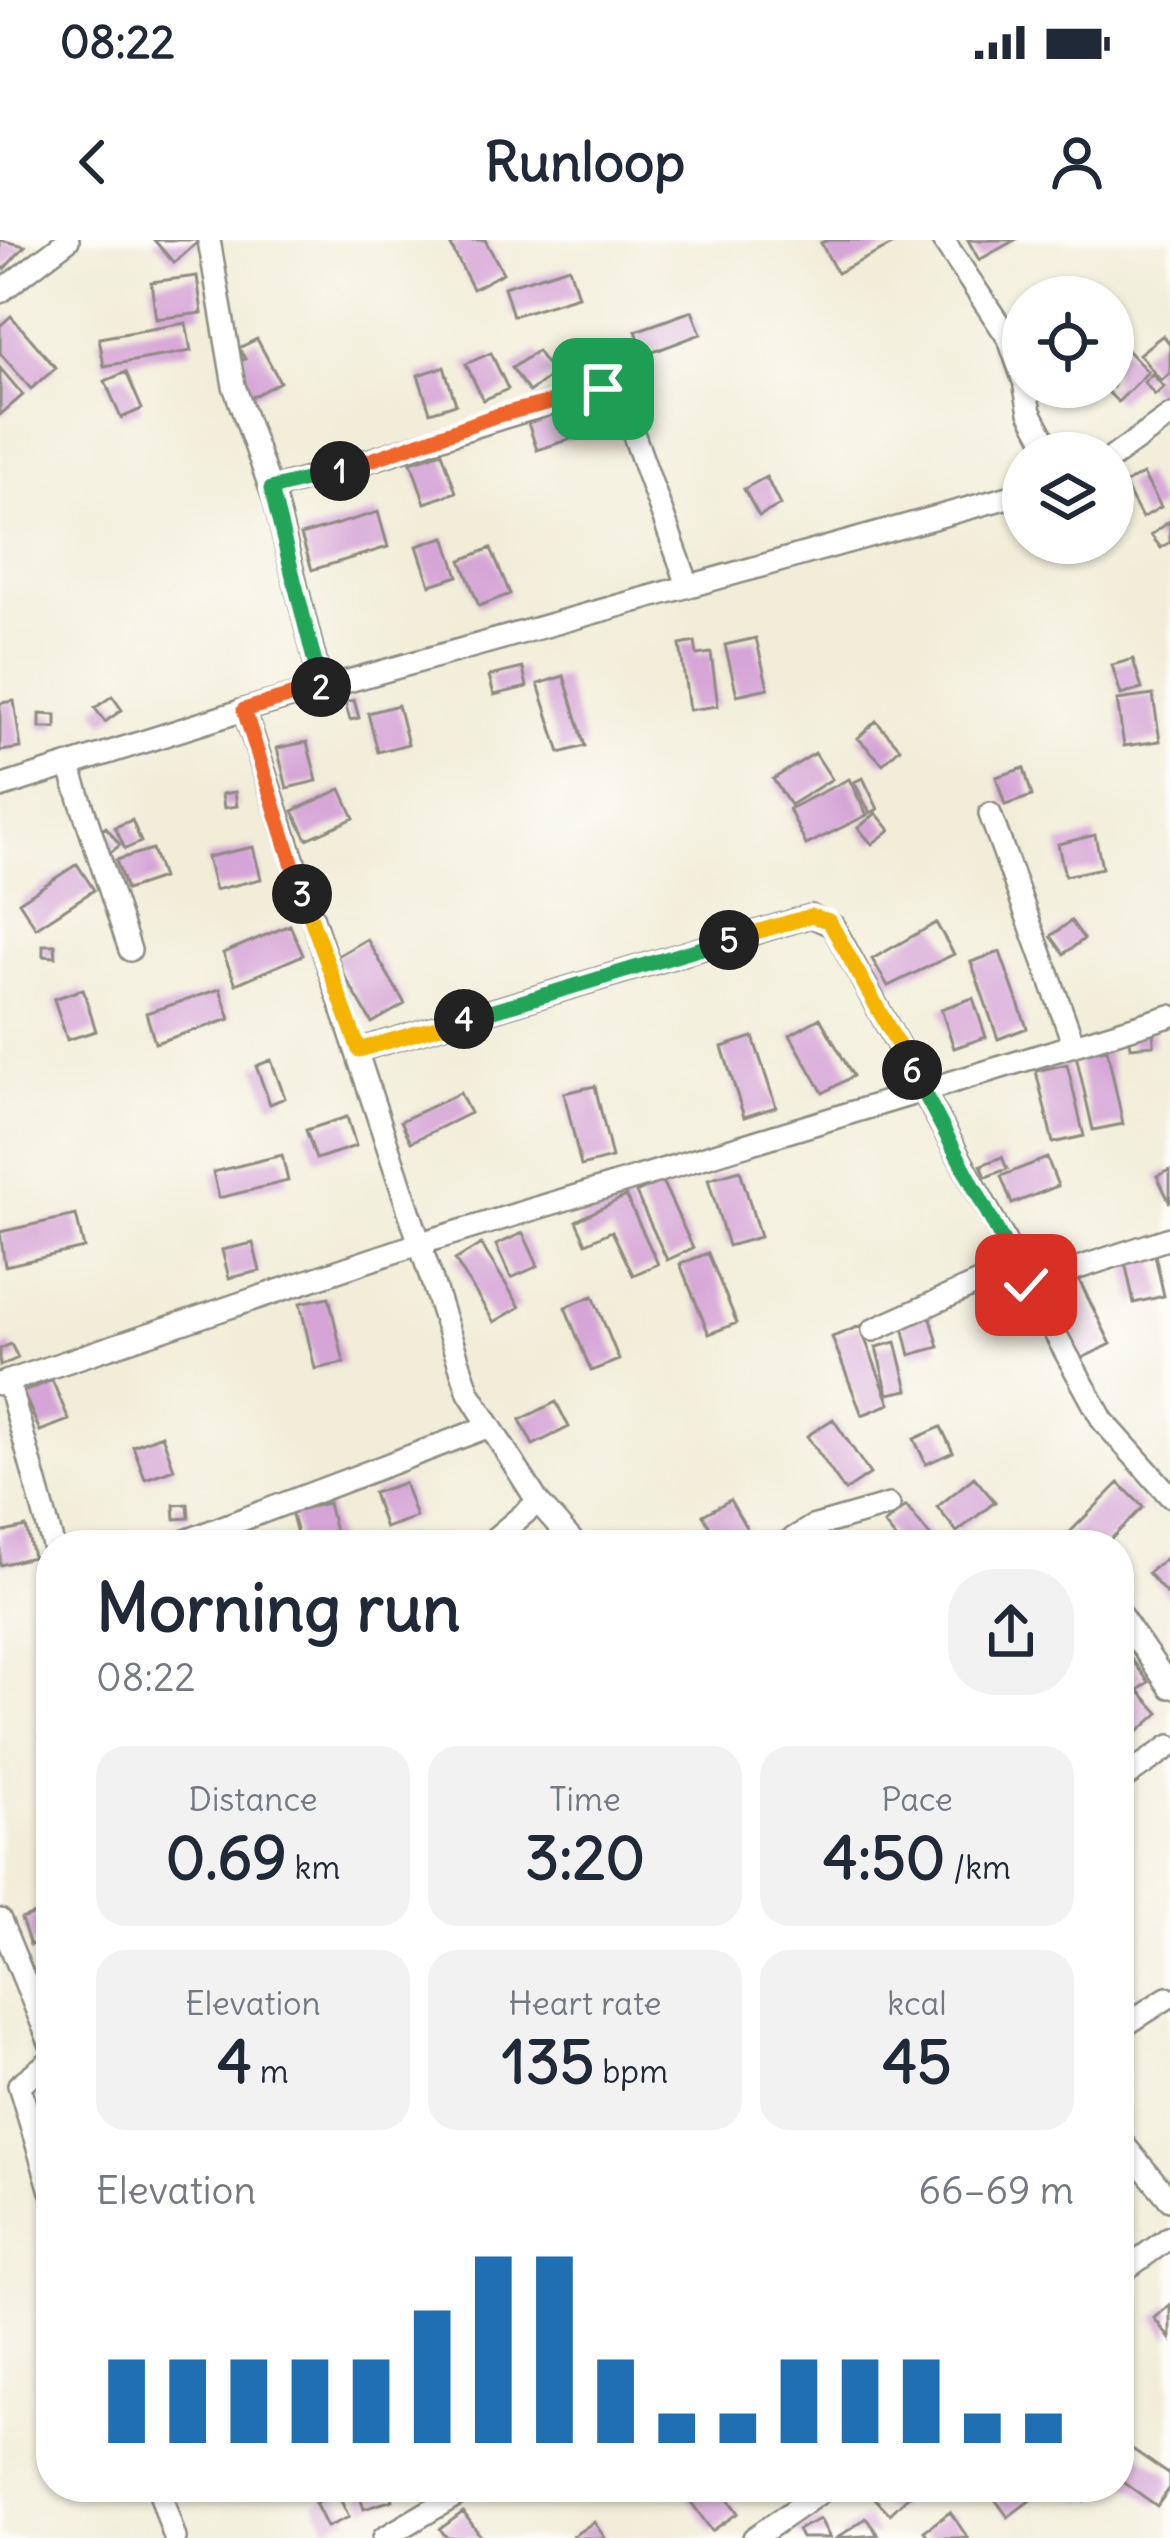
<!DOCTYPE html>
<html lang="en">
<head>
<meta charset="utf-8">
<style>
	:root { --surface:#fff; --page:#f2f2f3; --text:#1f2937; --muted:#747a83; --accent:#1f6fb2 }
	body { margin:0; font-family:Delius,sans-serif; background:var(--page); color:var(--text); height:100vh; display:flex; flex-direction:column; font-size:45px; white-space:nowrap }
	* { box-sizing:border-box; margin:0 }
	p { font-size:39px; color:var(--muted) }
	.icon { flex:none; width:66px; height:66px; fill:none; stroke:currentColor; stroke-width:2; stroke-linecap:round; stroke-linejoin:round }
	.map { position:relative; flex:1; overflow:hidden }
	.panel { position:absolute; left:36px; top:1290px; width:1098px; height:972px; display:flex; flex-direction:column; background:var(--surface); border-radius:48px; box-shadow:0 3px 9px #0004 }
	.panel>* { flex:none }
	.fabs { position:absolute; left:1002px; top:36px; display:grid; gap:24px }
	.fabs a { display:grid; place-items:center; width:132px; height:132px; border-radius:50%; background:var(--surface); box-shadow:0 3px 9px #0004; font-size:60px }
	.pin { position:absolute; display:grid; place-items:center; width:102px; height:102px; color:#fff; margin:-51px; border-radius:24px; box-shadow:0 6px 18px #0006 }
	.km { position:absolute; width:60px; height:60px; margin:-30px; border-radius:50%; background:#222; color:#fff; font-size:33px; line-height:60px; text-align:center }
	.round { display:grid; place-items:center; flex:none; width:126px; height:126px; border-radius:48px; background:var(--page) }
	.summary { display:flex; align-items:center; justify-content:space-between; height:204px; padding:0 60px }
	h1 { font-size:66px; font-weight:700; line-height:90px }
	.stats { display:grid; grid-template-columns:repeat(3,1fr); gap:18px; height:204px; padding:12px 60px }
	.stats div { display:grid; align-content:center; border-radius:30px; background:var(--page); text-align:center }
	.stats b { font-size:60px; font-weight:700 }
	.stats small { font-size:33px; font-weight:400 }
	.stats p { font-size:33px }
	.chart { height:336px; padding:24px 60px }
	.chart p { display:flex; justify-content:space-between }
	.chart svg { width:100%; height:216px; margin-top:12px; stroke:var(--accent); stroke-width:6 }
	.status { display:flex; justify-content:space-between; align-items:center; height:84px; padding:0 60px; background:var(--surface); direction:ltr }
	.status svg { height:33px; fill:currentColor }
	header { display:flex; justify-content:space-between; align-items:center; height:156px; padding:0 60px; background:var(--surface); font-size:54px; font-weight:700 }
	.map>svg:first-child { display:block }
</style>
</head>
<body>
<div class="status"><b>08:22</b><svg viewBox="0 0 49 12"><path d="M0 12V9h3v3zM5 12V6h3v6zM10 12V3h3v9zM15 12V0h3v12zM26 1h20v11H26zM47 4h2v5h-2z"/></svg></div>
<header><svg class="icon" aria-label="back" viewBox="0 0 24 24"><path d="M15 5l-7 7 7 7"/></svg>Runloop<svg class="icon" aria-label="person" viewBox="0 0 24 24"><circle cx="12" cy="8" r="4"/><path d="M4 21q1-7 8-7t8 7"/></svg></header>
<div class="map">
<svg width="1170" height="2298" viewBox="0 0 1170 2298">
	<rect width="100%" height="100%" fill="#fdfcf7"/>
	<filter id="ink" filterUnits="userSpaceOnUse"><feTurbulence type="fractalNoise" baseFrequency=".00833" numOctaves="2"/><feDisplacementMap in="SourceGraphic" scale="24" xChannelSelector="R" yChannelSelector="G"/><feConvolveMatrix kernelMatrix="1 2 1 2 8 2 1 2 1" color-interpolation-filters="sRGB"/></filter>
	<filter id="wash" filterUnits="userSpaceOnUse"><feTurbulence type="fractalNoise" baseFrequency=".004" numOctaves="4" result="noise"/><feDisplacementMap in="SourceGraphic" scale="48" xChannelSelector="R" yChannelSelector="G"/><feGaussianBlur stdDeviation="2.7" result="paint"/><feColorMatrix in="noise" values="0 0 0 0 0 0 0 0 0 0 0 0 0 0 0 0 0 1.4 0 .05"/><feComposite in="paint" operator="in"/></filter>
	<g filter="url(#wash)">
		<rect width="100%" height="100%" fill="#f1edd8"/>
		<g id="blocks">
			<!-- building -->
			<path fill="#d6a5d7" d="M 0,0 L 25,6 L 4,29 L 0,26 Z
				M 154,0 L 200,0 L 174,23 Z
				M 462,0 L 485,0 L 503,33 L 473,49 L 451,6 Z
				M 828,0 L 902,0 L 837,33 L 821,3 Z
				M 968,0 L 1015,0 L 979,20 Z
				M 569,27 L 578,56 L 513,76 L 504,47 Z
				M 197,36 L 202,73 L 156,79 L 151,42 Z
				M 692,71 L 701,94 L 645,115 L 636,91 Z
				M 11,76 L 56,128 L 31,149 L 0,113 L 0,86 Z
				M 186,83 L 191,111 L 104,126 L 99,98 Z
				M 1163,95 L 1170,104 L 1170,133 L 1161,141 L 1139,114 Z
				M 257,99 L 280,142 L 250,158 L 232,126 L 245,119 L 239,108 Z
				M 1123,106 L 1148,132 L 1118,162 L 1103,147 L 1113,147 L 1113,116 Z
				M 537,111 L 553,134 L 529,152 L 512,128 Z
				M 491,113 L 508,149 L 483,160 L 466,124 Z
				M 444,127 L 456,164 L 430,172 L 418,135 Z
				M 0,128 L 23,155 L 0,175 Z
				M 126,132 L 142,169 L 121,178 L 105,141 Z
				M 1152,134 L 1164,147 L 1155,155 L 1144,142 Z
				M 597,159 L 607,187 L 537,210 L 528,183 Z
				M 442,212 L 456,252 L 425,263 L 411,222 Z
				M 1143,234 L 1161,267 L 1142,278 L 1124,244 Z
				M 766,237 L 780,265 L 759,276 L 744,249 Z
				M 378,272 L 388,307 L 312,330 L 301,295 Z
				M 1170,281 L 1170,302 L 1161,308 L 1151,295 Z
				M 445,297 L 458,336 L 430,345 L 417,306 Z
				M 491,308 L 510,354 L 479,366 L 461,320 Z
				M 756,398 L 768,448 L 737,455 L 725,405 Z
				M 695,402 L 697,415 L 711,413 L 718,466 L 689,470 L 680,405 Z
				M 1133,419 L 1142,449 L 1121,455 L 1112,425 Z
				M 523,428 L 527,447 L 494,455 L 489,436 Z
				M 564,436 L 585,506 L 560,513 L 538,444 Z
				M 1153,455 L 1160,501 L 1124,506 L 1117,460 Z
				M 112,456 L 122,470 L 105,482 L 95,468 Z
				M 354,460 L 359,478 L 350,480 L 345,462 Z
				M 14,461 L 21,508 L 0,511 L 0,463 Z
				M 398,465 L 408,504 L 378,512 L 368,473 Z
				M 40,474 L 56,475 L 56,488 L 40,488 Z
				M 876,481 L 900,508 L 883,524 L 858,498 Z
				M 307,502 L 317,541 L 287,548 L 277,508 Z
				M 815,513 L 832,539 L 790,565 L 773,539 Z
				M 1024,528 L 1032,556 L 1005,565 L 996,537 Z
				M 863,538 L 878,569 L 870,573 L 854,542 Z
				M 849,539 L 867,575 L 806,605 L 789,569 Z
				M 341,549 L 354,578 L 307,599 L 293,571 Z
				M 235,552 L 237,566 L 224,568 L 222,554 Z
				M 876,573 L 890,590 L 872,604 L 858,588 Z
				M 132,580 L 141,602 L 125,609 L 115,587 Z
				M 106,587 L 120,605 L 110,613 L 96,594 Z
				M 1095,595 L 1102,628 L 1065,636 L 1058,604 Z
				M 253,607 L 261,639 L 215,650 L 207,617 Z
				M 152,609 L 162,638 L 126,650 L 116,620 Z
				M 77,624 L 94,650 L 36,688 L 19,662 Z
				M 1071,681 L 1084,699 L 1064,714 L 1051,696 Z
				M 936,683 L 954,714 L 888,746 L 872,719 Z
				M 290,685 L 303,715 L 236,744 L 223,713 Z
				M 367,699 L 405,764 L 372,783 L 334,718 Z
				M 43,705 L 55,705 L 56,717 L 43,716 Z
				M 1000,712 L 1027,788 L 998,799 L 971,722 Z
				M 83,749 L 96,791 L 67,800 L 54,759 Z
				M 220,749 L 230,779 L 155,803 L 146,773 Z
				M 973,758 L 986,797 L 954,808 L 941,769 Z
				M 820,778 L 853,836 L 823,853 L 790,795 Z
				M 1153,790 L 1154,805 L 1131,807 L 1129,792 Z
				M 753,797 L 776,867 L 744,877 L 722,807 Z
				M 1107,809 L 1123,884 L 1093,890 L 1076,815 Z
				M 271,820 L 285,858 L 270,864 L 256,826 Z
				M 1067,824 L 1084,896 L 1053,903 L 1036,831 Z
				M 595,846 L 612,918 L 581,926 L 564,853 Z
				M 460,853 L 470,873 L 411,902 L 401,881 Z
				M 347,877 L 356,906 L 316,919 L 306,890 Z
				M 282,915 L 288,941 L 219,958 L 213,932 Z
				M 1002,917 L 1007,929 L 986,937 L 981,925 Z
				M 1047,918 L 1058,946 L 1012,964 L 1001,936 Z
				M 740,930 L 760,997 L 728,1006 L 708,939 Z
				M 1170,930 L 1170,963 L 1157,936 Z
				M 662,941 L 693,1008 L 667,1020 L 636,953 Z
				M 626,956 L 658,1024 L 633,1035 L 612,991 L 586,1003 L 576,981 Z
				M 76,975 L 84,1008 L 5,1026 L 0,992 Z
				M 523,993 L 538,1026 L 511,1038 L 496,1005 Z
				M 253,1003 L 260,1031 L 229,1038 L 222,1010 Z
				M 481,1004 L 520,1067 L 494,1082 L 455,1020 Z
				M 708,1013 L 737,1083 L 709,1094 L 680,1024 Z
				M 1155,1015 L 1164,1056 L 1134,1063 L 1125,1022 Z
				M 1079,1040 L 1111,1104 L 1080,1119 L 1048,1055 Z
				M 593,1056 L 619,1120 L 591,1131 L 565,1067 Z
				M 329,1057 L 344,1123 L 315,1129 L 300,1063 Z
				M 930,1075 L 939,1107 L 910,1115 L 902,1083 Z
				M 860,1086 L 890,1164 L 862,1175 L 832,1097 Z
				M 896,1102 L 908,1150 L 888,1154 L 876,1107 Z
				M 11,1104 L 18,1118 L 0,1126 L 0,1109 Z
				M 52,1140 L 69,1180 L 40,1191 L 23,1152 Z
				M 556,1162 L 569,1187 L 533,1205 L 520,1180 Z
				M 833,1179 L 870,1234 L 845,1251 L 807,1196 Z
				M 941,1187 L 953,1212 L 926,1224 L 914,1199 Z
				M 162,1195 L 174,1229 L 145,1239 L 133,1206 Z
				M 974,1237 L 995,1262 L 957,1292 L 937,1267 Z
				M 404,1243 L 416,1277 L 385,1288 L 373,1253 Z
				M 1119,1243 L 1143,1267 L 1105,1305 L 1079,1305 L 1068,1294 Z
				M 730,1260 L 751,1296 L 720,1305 L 703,1275 Z
				M 328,1263 L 338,1305 L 300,1305 L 291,1271 Z
				M 188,1264 L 189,1278 L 175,1279 L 174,1265 Z
				M 906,1266 L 930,1296 L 919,1305 L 901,1305 L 884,1284 Z
				M 26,1287 L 33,1317 L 0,1325 L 0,1293 Z
				M 237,1289 L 243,1305 L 206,1305 L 204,1300 Z
				M 1170,1315 L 1170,1358 L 1148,1333 Z
				M 1132,1420 L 1149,1442 L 1127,1459 L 1119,1449 L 1119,1429 Z
				M 1139,1451 L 1159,1473 L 1119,1509 L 1119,1469 Z
				M 51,1493 L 51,1526 L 50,1526 L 40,1496 Z
				M 51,1668 L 51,1698 L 30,1705 L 21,1679 Z
				M 1170,2065 L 1170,2099 L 1154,2078 Z
				M 1122,2202 L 1170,2235 L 1170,2248 L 1157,2266 L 1119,2239 Z
				M 357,2247 L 389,2247 L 393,2260 L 364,2269 Z
				M 680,2247 L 719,2247 L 738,2273 L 712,2291 Z
				M 864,2247 L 906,2247 L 912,2253 L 890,2274 Z
				M 986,2247 L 1048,2247 L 1008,2277 Z
				M 1075,2247 L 1097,2247 L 1084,2261 L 1072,2251 Z
				M 337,2253 L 349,2277 L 327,2287 L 315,2263 Z
				M 463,2272 L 482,2298 L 447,2298 L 440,2289 Z
				M 950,2272 L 968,2298 L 929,2298 L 924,2291 Z
				M 866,2278 L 878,2295 L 837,2298 Z
				M 820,2279 L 830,2298 L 801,2298 L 797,2290 Z
				M 594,2282 L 605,2298 L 570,2298 Z"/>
		</g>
	</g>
	<g filter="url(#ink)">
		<use href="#blocks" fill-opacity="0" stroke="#8e8c82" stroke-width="3"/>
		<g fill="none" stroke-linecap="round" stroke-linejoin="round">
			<!-- minor casing -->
			<g stroke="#8e8c82" stroke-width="26">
				<path id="minor" d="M 209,0 L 234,146 L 275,261 L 322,449
					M 943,0 L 1009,99 L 1023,139
					M 0,52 L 68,0
					M 1025,147 L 1030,172 L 1052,213
					M 1113,217 L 1170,176
					M 271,249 C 383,221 490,176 603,150 L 624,168 L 688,345
					M 244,470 L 469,1153 L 538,1262 L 576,1305
					M 69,526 L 130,710
					M 0,547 L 244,470 L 1023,253
					M 990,574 L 1074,805
					M 359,810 L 811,676 L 833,686 L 1103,1181 L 1170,1256
					M 1026,1045 L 1170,998
					M 873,1090 L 1016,1026
					M 8,1141 L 53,1305
					M 0,1144 L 418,1004 L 1170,776
					M 175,1305 L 490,1186
					M 487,1305 L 538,1262
					M 783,1305 L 812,1287 L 889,1265
					M 1119,1373 L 1170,1447
					M 1119,1541 L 1170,1506
					M 0,1680 L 51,1805
					M 1119,1789 L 1167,1758
					M 19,1845 L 51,1951
					M 19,1845 L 51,1820
					M 1119,1899 L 1170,1960
					M 1119,2034 L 1170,1997
					M 158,2247 L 175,2298
					M 384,2298 L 470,2247
					M 754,2298 L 828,2247"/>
			</g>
			<!-- minor -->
			<use href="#minor" stroke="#fff" stroke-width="21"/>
		</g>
	</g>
	<g fill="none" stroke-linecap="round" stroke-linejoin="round" filter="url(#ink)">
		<!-- split-1 casing -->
		<g stroke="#fff" stroke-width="24">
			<path id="split-1" d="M 340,231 L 495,176 L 603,149"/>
		</g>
		<!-- split-2 casing -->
		<g stroke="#fff" stroke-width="24">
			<path id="split-2" d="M 321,447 L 271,249 L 340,231"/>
		</g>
		<!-- split-3 casing -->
		<g stroke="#fff" stroke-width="24">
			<path id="split-3" d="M 302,654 L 244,470 L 321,447"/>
		</g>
		<!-- split-4 casing -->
		<g stroke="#fff" stroke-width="24">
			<path id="split-4" d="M 302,654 L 359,810 L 464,779"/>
		</g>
		<!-- split-5 casing -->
		<g stroke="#fff" stroke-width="24">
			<path id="split-5" d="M 464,779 L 729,700"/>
		</g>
		<!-- split-6 casing -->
		<g stroke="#fff" stroke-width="24">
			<path id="split-6" d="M 729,700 L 811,676 L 829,681 L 912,830"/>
		</g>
		<!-- split-7 casing -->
		<g stroke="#fff" stroke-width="24">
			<path id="split-7" d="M 912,830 L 1026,1045"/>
		</g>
		<!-- split-1 -->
		<use href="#split-1" stroke="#f0652b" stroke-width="15"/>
		<!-- split-2 -->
		<use href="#split-2" stroke="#22a559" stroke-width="15"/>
		<!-- split-3 -->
		<use href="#split-3" stroke="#f0652b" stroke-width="15"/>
		<!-- split-4 -->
		<use href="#split-4" stroke="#f5b400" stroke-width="15"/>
		<!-- split-5 -->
		<use href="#split-5" stroke="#22a559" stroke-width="15"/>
		<!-- split-6 -->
		<use href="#split-6" stroke="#f5b400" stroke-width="15"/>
		<!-- split-7 -->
		<use href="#split-7" stroke="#22a559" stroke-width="15"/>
	</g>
</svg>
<div class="fabs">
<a><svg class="icon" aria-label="locate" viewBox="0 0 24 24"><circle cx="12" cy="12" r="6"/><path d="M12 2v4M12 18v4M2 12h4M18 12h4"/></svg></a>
<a><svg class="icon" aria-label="layers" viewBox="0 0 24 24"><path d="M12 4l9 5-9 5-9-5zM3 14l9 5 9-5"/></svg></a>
</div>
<div class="pin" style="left:603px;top:149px;background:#1e9e55"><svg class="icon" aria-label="arrive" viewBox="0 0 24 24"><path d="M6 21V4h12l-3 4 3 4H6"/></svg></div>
<div class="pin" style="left:1026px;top:1045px;background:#d93025"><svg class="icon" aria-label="check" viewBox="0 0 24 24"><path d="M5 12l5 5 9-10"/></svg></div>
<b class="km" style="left:340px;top:231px">1</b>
<b class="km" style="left:321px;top:447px">2</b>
<b class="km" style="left:302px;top:654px">3</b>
<b class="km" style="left:464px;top:779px">4</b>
<b class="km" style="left:729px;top:700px">5</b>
<b class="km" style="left:912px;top:830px">6</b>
<section class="panel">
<div class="summary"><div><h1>Morning run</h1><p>08:22</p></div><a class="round"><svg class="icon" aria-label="share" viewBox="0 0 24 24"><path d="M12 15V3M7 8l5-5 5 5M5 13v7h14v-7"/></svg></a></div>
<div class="stats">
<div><p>Distance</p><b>0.69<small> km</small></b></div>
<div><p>Time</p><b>3:20</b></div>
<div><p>Pace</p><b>4:50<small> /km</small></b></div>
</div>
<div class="stats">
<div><p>Elevation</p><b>4<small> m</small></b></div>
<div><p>Heart rate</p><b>135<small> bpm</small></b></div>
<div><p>kcal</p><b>45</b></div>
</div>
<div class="chart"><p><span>Elevation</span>66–69 m</p>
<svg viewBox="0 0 160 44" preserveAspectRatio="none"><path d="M5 44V27M15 44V27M25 44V27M35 44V27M45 44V27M55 44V17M65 44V6M75 44V6M85 44V27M95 44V38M105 44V38M115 44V27M125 44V27M135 44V27M145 44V38M155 44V38"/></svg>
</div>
</section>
</div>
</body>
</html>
